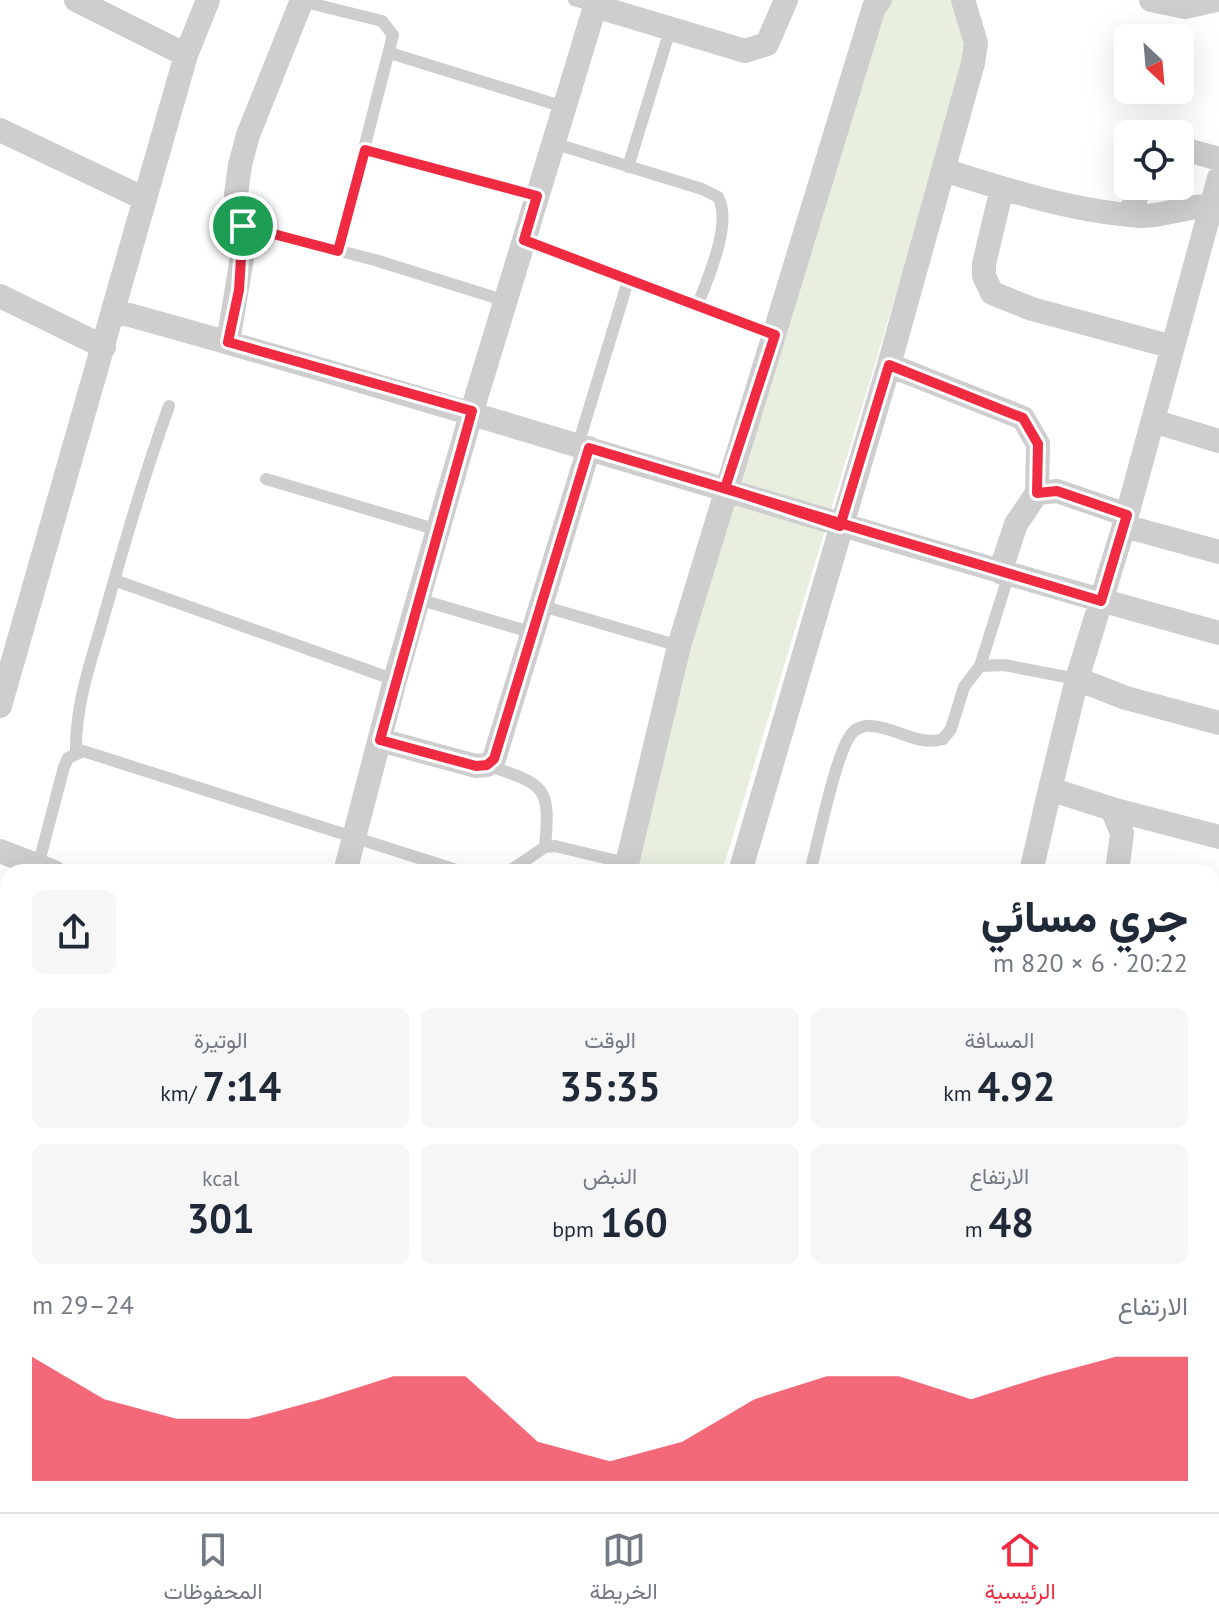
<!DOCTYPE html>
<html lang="ar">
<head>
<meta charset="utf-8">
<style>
	:root { --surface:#fff; --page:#f6f6f7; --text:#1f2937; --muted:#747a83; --line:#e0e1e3; --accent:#f02b41 }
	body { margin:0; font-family:"PT Sans",Vazirmatn,sans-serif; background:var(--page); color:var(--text); direction:rtl; height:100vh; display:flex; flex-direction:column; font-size:30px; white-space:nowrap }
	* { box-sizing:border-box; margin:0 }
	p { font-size:26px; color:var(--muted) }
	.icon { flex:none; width:44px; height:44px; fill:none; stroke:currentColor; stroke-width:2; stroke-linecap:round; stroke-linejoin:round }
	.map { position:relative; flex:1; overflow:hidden; direction:ltr }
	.panel { position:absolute; left:0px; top:864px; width:1220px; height:648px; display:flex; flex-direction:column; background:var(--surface); border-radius:24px 24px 0 0; box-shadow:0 8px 32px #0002; direction:rtl }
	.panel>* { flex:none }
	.needle { width:52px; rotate:154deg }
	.buttons { position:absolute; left:1114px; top:24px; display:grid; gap:16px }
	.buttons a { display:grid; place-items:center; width:80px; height:80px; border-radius:12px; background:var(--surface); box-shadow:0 8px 32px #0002; font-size:40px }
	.pin { position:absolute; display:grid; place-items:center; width:68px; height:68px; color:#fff; margin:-34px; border:4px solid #fff; border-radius:50%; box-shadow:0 2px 8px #0007 }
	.round { display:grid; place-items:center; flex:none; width:84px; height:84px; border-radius:12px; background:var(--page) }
	.overview { display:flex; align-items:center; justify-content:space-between; height:136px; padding:0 32px }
	h1 { font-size:44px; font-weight:800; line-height:60px }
	.stats { display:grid; grid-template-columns:repeat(3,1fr); gap:12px; height:136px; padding:8px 32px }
	.stats div { display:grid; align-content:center; border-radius:12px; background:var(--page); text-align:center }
	.stats b { font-size:40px; font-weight:800 }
	.stats small { font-size:22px; font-weight:400 }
	.stats p { font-size:22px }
	.chart { height:224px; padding:16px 32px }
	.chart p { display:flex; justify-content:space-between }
	.chart svg { width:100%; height:144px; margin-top:8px; fill:var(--accent); opacity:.7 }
	.dock { display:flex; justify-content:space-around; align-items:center; height:112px; border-top:2px solid var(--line); background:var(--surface); font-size:22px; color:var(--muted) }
	.dock a { display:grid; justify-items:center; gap:4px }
	.dock .current { color:var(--accent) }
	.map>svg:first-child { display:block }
</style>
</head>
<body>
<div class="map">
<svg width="1219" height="1512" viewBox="0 0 1219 1512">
	<rect width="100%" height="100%" fill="#fff"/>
	<!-- green -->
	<path fill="#e8efdf" d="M 870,0 L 952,0 L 971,45 L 725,862 L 717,872 L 633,872 L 683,647 Z"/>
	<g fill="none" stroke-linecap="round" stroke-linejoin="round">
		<!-- lane -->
		<path stroke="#cecece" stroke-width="12" d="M 574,0 L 595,6
			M 301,1 L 382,21 L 393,35 L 338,251
			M 390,53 L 564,107
			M 553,143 L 702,189 L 718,197 C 733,223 707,280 697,307
			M 365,150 L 537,196
			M 628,167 L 670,30
			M 243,226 L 375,260 L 506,301
			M 524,240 L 775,335
			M 578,445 L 628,281
			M 266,479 L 438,530
			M 114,580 L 395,680
			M 418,599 L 534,633
			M 542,606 L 679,646
			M 980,666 L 1009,574
			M 76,753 C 75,704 91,662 104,616 C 124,545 144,475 169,406
			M 487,765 C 544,785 551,784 545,847
			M 38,866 L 64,767 L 68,758 L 83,751 L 463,872
			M 508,872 L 545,847 L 555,846 L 626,863
			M 810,872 C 818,843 835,757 850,736 C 854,729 863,725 871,726 C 896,727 917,747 943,739 L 951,729 L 964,687 L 980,666 L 1004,665 L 1077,679"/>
		<!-- street -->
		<path stroke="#cecece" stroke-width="24" d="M 76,0 L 186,55
			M 1151,0 L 1185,7 L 1216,0
			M 595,6 L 745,51 L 767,44 L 786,0
			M 0,130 L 145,199
			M 1180,148 L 1219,159
			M 944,170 C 1007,190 1074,212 1141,216 C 1166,217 1196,201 1219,208
			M 1002,188 L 984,264 L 984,276 L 992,293 L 1032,309 L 1173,347
			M 1130,215 L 1140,186
			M 0,296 L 104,347
			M 115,311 C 485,413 849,532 1219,633
			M 228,342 L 244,246 L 236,194 L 240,165 L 248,135 L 302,0
			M 889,365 L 1023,418 L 1038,444 L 1037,493
			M 1153,421 L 1219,441
			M 1124,526 L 1219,552
			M 1000,572 L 1016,524 L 1037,493 L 1057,491 L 1127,515
			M 1077,679 L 1126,698 L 1219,723
			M 0,706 L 186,55 L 208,0
			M 380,740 L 476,766 L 487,765 L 494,759 L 589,448
			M 1112,809 L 1219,837
			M 0,851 L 54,872
			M 345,872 L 395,680 L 472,411 L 597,0
			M 625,872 L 679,646 L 874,7 L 880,0
			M 740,872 L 889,365 L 973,63 L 976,43 L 963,0
			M 1031,872 L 1050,789
			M 1117,872 L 1122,833 L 1112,809 L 1050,789 L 1077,679 L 1124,526 L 1219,178
			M 1212,1071 L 1219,1046
			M 1212,1212 L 1219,1214
			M 0,1430 L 8,1432
			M 149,1504 L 150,1512
			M 320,1504 L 338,1512
			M 548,1512 L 555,1504
			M 780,1512 L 783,1504"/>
		<!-- secondary -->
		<path stroke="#bbb" stroke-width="34" d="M 0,1177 L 8,1180
			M 0,1222 L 8,1225
			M 949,1504 L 975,1512
			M 1102,1504 L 1127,1512"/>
	</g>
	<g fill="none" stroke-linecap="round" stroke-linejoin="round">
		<!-- route casing -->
		<g stroke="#fff" stroke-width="16">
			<path id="route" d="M 243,226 L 239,290 L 228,342 L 472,411 L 380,740 L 476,766 L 487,765 L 494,759 L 589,448 L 1101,601 L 1127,515 L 1057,491 L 1037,493 L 1038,444 L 1023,418 L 889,365 L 840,526 L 725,488 L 775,335 L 524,240 L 537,196 L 365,150 L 338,251 L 243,226"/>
		</g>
		<!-- route -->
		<use href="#route" stroke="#f02b41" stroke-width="10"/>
	</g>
</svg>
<div class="buttons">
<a><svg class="needle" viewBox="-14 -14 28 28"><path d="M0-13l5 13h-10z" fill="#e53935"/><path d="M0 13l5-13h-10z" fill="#747a83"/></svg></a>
<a><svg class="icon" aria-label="locate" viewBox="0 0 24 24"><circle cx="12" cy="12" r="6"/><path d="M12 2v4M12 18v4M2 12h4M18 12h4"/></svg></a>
</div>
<div class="pin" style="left:243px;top:226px;background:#1e9e55"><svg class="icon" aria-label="arrive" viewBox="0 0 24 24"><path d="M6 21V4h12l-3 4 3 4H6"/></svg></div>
<section class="panel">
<div class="overview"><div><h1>جري مسائي</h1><p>20:22 · 6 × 820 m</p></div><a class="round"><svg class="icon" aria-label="share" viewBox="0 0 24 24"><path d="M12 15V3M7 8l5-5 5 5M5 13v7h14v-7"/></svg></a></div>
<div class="stats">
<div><p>المسافة</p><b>4.92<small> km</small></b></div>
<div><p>الوقت</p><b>35:35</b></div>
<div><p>الوتيرة</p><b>7:14<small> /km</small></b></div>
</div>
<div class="stats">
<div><p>الارتفاع</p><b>48<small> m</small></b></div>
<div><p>النبض</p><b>160<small> bpm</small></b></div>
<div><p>kcal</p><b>301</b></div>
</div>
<div class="chart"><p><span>الارتفاع</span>24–29 m</p>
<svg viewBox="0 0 160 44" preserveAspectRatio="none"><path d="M0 44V6L10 19L20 25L30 25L40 19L50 12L60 12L70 32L80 38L90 32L100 19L110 12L120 12L130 19L140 12L150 6L160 6V44z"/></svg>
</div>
</section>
</div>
<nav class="dock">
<a class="current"><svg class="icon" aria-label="home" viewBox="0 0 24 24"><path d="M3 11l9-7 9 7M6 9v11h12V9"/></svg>الرئيسية</a>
<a><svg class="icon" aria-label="map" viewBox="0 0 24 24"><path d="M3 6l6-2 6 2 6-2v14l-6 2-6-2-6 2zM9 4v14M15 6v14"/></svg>الخريطة</a>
<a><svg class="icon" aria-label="saved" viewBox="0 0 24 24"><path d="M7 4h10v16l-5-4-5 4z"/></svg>المحفوظات</a>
</nav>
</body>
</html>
